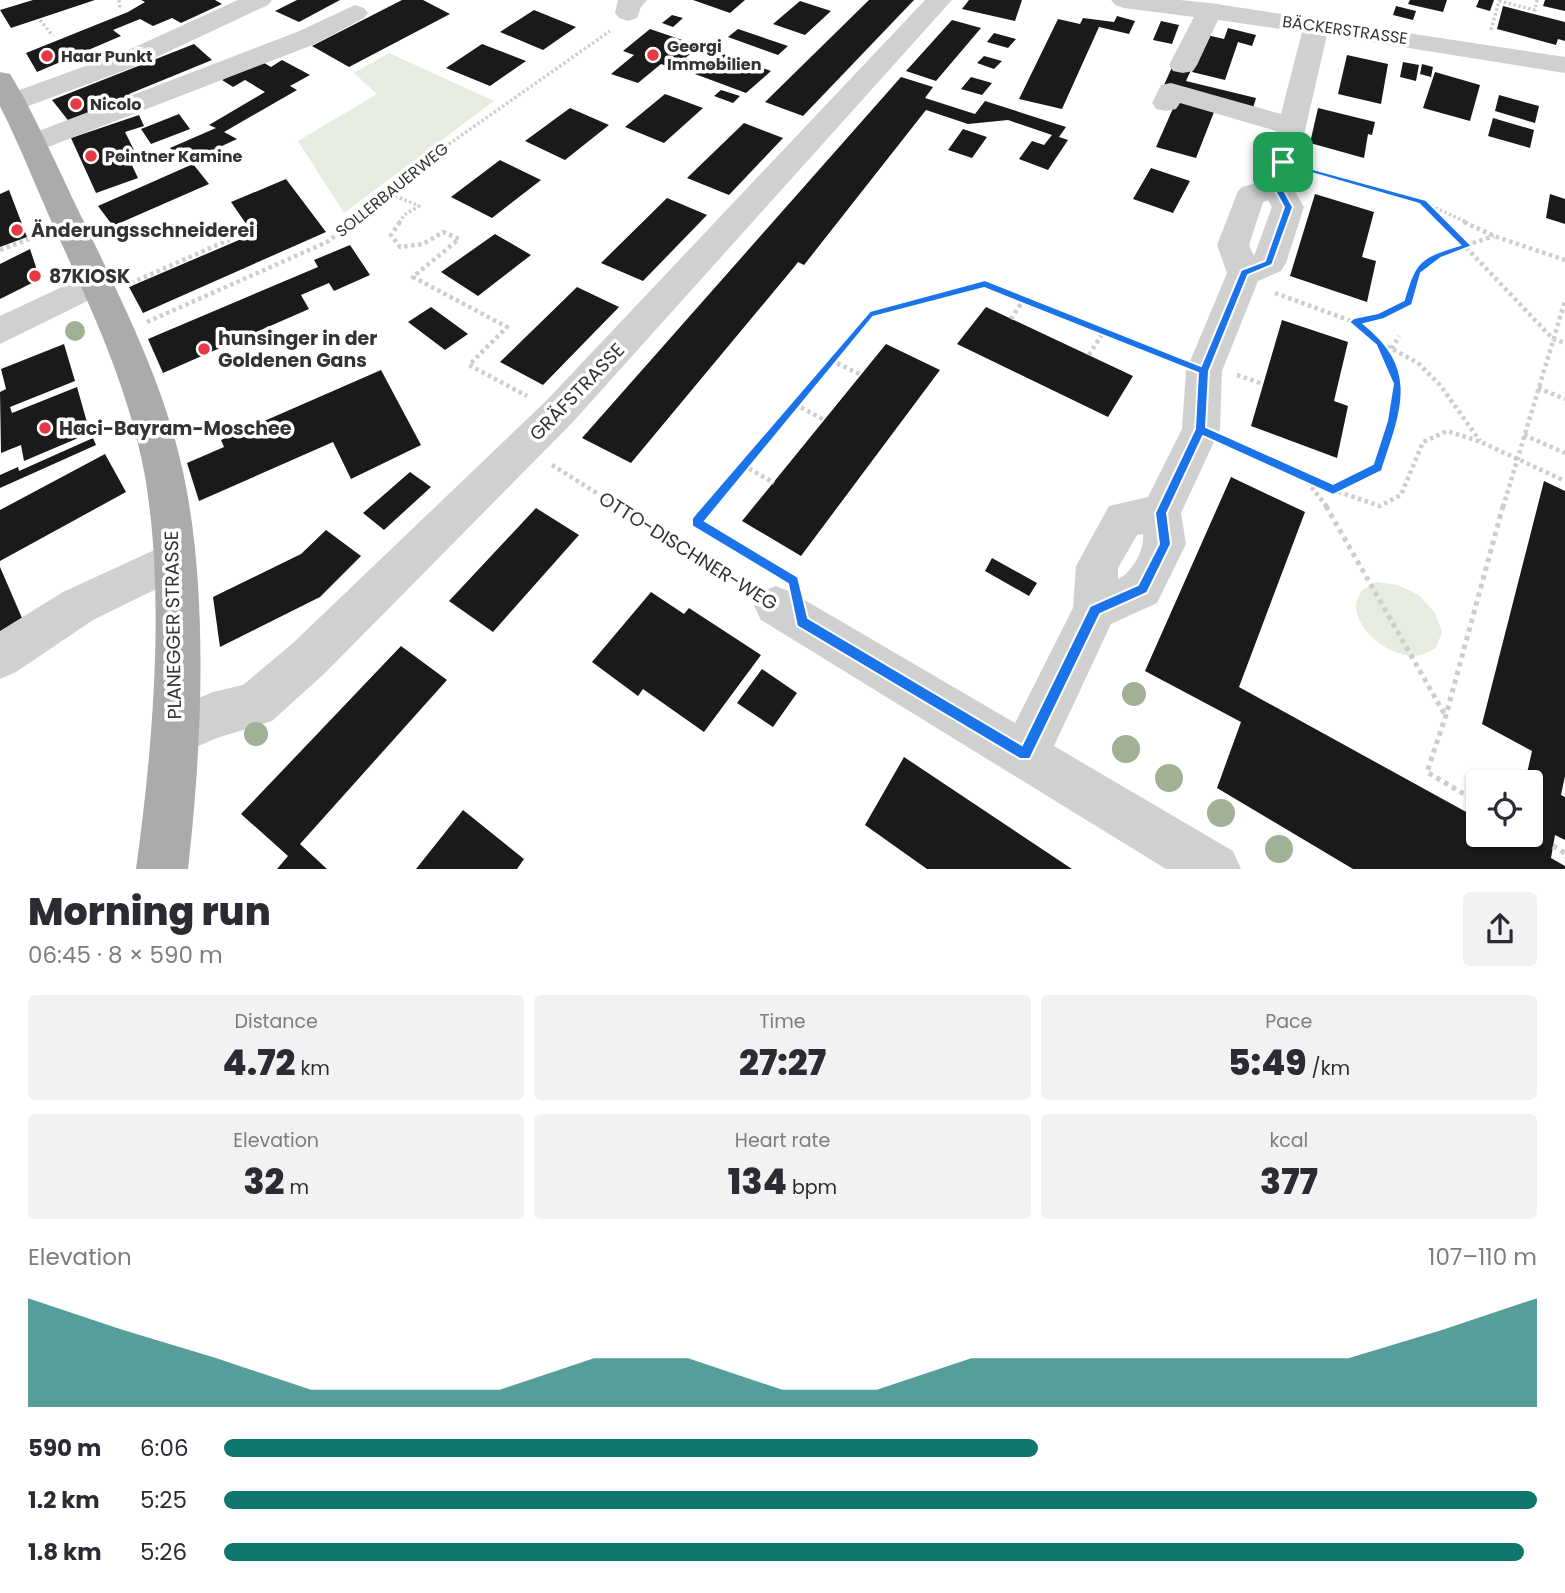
<!DOCTYPE html>
<html lang="en">
<head>
<meta charset="utf-8">
<style>
	:root { --surface:#fff; --page:#f2f2f3; --text:#2b2b33; --muted:#7c7c81; --accent:#0f766e }
	body { margin:0; font-family:Poppins,sans-serif; background:var(--page); color:var(--text); height:100vh; display:flex; flex-direction:column; font-size:26px; white-space:nowrap }
	* { box-sizing:border-box; margin:0 }
	p { font-size:23px; color:var(--muted) }
	.icon { flex:none; width:38px; height:38px; fill:none; stroke:currentColor; stroke-width:2; stroke-linecap:round; stroke-linejoin:round }
	.map { position:relative; height:869px; overflow:hidden }
	.sheet { display:flex; flex-direction:column; background:var(--surface); flex:1 }
	.sheet>* { flex:none }
	.controls { position:absolute; left:1466px; top:770px; display:grid; gap:14px }
	.controls a { display:grid; place-items:center; width:77px; height:77px; border-radius:7px; background:var(--surface); box-shadow:0 2px 5px #0004; font-size:35px }
	.pin { position:absolute; display:grid; place-items:center; width:60px; height:60px; color:#fff; margin:-30px; border-radius:14px; box-shadow:0 4px 10px #0006 }
	.round { display:grid; place-items:center; flex:none; width:74px; height:74px; border-radius:7px; background:var(--page) }
	.headline { display:flex; align-items:center; justify-content:space-between; height:119px; padding:0 28px }
	h1 { font-size:38px; font-weight:800; line-height:52px }
	.metrics { display:grid; grid-template-columns:repeat(3,1fr); gap:10px; height:119px; padding:7px 28px }
	.metrics div { display:grid; align-content:center; border-radius:7px; background:var(--page); text-align:center }
	.metrics b { font-size:35px; font-weight:800 }
	.metrics small { font-size:19px; font-weight:400 }
	.metrics p { font-size:19px }
	.chart { height:196px; padding:14px 28px }
	.chart p { display:flex; justify-content:space-between }
	.chart svg { width:100%; height:126px; margin-top:7px; fill:var(--accent); opacity:.7 }
	ul { padding:0 28px; list-style:none; font-size:23px }
	li { display:grid; grid-template-columns:112px 84px 1fr; align-items:center; height:52px }
	li i { height:18px; border-radius:9px; background:var(--accent) }
	.map>svg:first-child { display:block }
</style>
</head>
<body>
<div class="map">
<svg width="1565" height="869" viewBox="0 0 1565 869">
	<rect width="100%" height="100%" fill="#fff"/>
	<!-- green -->
	<path fill="#e6ecdf" d="M 389,53 L 494,101 L 344,213 L 298,141 L 377,94 L 354,73 Z
		M 1377,582 L 1398,585 L 1419,595 L 1435,613 L 1442,632 L 1436,648 C 1432,650 1426,654 1421,655 C 1395,661 1356,633 1356,605 C 1356,601 1360,594 1362,590 Z"/>
	<!-- building -->
	<path fill="#1a1a1a" d="M 33,0 L 95,0 L 11,28 L 0,10 Z
		M 141,0 L 215,0 L 222,4 L 181,23 L 172,18 L 153,26 L 140,19 L 113,30 L 121,36 L 37,72 L 26,53 L 128,12 L 145,2 Z
		M 297,0 L 340,0 L 299,22 L 275,11 Z
		M 402,0 L 423,0 L 450,14 L 349,67 L 312,46 Z
		M 693,0 L 745,0 L 730,13 Z
		M 869,0 L 914,0 L 803,116 L 765,102 Z
		M 969,0 L 1022,0 L 1015,21 L 962,9 Z
		M 1410,0 L 1447,0 L 1443,12 L 1408,4 Z
		M 1479,0 L 1494,0 L 1490,11 L 1476,7 Z
		M 1545,0 L 1565,0 L 1565,11 L 1543,6 Z
		M 800,1 L 831,11 L 805,35 L 773,24 Z
		M 1396,6 L 1416,11 L 1413,20 L 1393,15 Z
		M 1503,6 L 1565,22 L 1565,41 L 1558,39 L 1556,45 L 1497,29 Z
		M 534,10 L 576,27 L 543,50 L 500,32 Z
		M 672,15 L 683,18 L 673,27 L 662,23 Z
		M 1117,16 L 1135,21 L 1129,34 L 1099,27 L 1062,109 L 1019,99 L 1058,19 L 1080,24 L 1083,18 L 1114,22 Z
		M 952,20 L 981,28 L 936,81 L 906,71 Z
		M 1161,21 L 1179,25 L 1172,44 L 1153,40 Z
		M 1228,28 L 1256,35 L 1252,46 L 1238,42 L 1225,80 L 1192,72 L 1207,35 L 1224,39 Z
		M 650,29 L 700,46 L 673,68 L 661,64 L 638,83 L 611,74 L 634,55 L 623,51 Z
		M 738,29 L 788,46 L 778,55 L 728,37 Z
		M 994,33 L 1016,39 L 1008,48 L 987,42 Z
		M 194,44 L 212,60 L 129,94 L 133,99 L 71,124 L 52,100 Z
		M 482,44 L 526,61 L 490,86 L 446,68 Z
		M 720,53 L 771,71 L 746,93 L 695,74 Z
		M 1347,55 L 1388,64 L 1381,104 L 1338,94 Z
		M 984,56 L 1002,61 L 994,69 L 977,63 Z
		M 259,60 L 271,67 L 282,60 L 310,75 L 290,86 L 297,90 L 224,132 L 237,139 L 185,163 L 170,148 L 216,128 L 209,125 L 265,92 L 245,80 L 233,87 L 222,80 Z
		M 1403,62 L 1419,65 L 1416,81 L 1400,77 Z
		M 1422,64 L 1433,67 L 1431,77 L 1420,74 Z
		M 1173,65 L 1191,70 L 1186,81 L 1256,98 L 1253,108 L 1164,85 Z
		M 1435,72 L 1480,85 L 1470,121 L 1423,108 Z
		M 901,77 L 933,87 L 925,98 L 975,114 L 985,101 L 1066,127 L 1059,137 L 1068,140 L 1048,170 L 1019,159 L 1032,141 L 1044,145 L 1052,135 L 1008,120 L 968,124 L 926,110 L 804,265 L 798,262 L 795,266 L 631,463 L 582,438 Z
		M 971,77 L 992,83 L 982,95 L 961,89 Z
		M 721,90 L 740,96 L 733,103 L 714,96 Z
		M 665,94 L 703,108 L 664,143 L 625,127 Z
		M 1499,95 L 1539,106 L 1535,123 L 1495,111 Z
		M 1178,97 L 1216,107 L 1196,158 L 1156,147 Z
		M 570,108 L 609,125 L 565,160 L 525,141 Z
		M 1318,108 L 1375,122 L 1372,135 L 1368,134 L 1364,158 L 1310,143 Z
		M 179,114 L 190,129 L 151,144 L 141,129 Z
		M 139,115 L 144,126 L 125,132 L 136,154 L 128,157 L 138,178 L 96,193 L 71,138 Z
		M 1493,118 L 1534,130 L 1530,148 L 1488,136 Z
		M 744,123 L 783,138 L 729,195 L 687,178 Z
		M 963,129 L 987,137 L 972,158 L 948,150 Z
		M 500,160 L 541,180 L 492,218 L 451,197 Z
		M 193,164 L 209,184 L 113,226 L 98,206 Z
		M 1151,168 L 1190,181 L 1173,213 L 1133,199 Z
		M 286,179 L 326,232 L 143,313 L 129,287 L 253,234 L 231,202 Z
		M 9,190 L 27,237 L 0,247 L 0,194 Z
		M 1315,194 L 1374,212 L 1362,257 L 1376,261 L 1367,302 L 1290,276 Z
		M 1550,194 L 1565,199 L 1565,224 L 1546,218 Z
		M 667,198 L 707,215 L 643,281 L 601,263 Z
		M 495,234 L 531,255 L 478,296 L 441,272 Z
		M 350,245 L 370,275 L 334,291 L 329,283 L 301,295 L 309,309 L 163,373 L 148,339 L 318,267 L 314,260 Z
		M 30,249 L 40,279 L 0,299 L 0,264 Z
		M 577,287 L 619,307 L 543,385 L 500,362 Z
		M 431,307 L 468,334 L 445,350 L 408,322 Z
		M 986,307 L 1133,376 L 1108,417 L 957,344 Z
		M 1282,320 L 1348,342 L 1334,401 L 1348,406 L 1337,458 L 1251,426 Z
		M 64,344 L 75,381 L 10,407 L 12,413 L 77,387 L 90,433 L 24,461 L 21,445 L 1,453 L 0,392 L 6,389 L 1,369 Z
		M 886,344 L 940,370 L 801,556 L 742,521 Z
		M 381,370 L 421,445 L 351,479 L 333,442 L 199,501 L 187,463 L 224,447 L 221,440 Z
		M 93,438 L 96,445 L 0,488 L 0,475 L 18,467 L 19,471 Z
		M 105,454 L 126,492 L 0,561 L 0,510 Z
		M 410,472 L 431,487 L 384,530 L 363,513 Z
		M 1231,477 L 1305,512 L 1239,687 L 1479,819 L 1479,835 L 1508,835 L 1513,838 L 1514,835 L 1531,835 L 1531,782 L 1525,782 L 1532,751 L 1482,724 L 1544,481 L 1565,491 L 1565,776 L 1561,795 L 1565,797 L 1565,840 L 1555,835 L 1551,858 L 1565,866 L 1565,869 L 1353,869 L 1217,788 L 1241,722 L 1145,671 Z
		M 536,508 L 579,535 L 493,632 L 449,601 Z
		M 326,530 L 361,556 L 320,597 L 220,647 L 213,597 L 301,554 Z
		M 992,558 L 1037,583 L 1029,596 L 985,571 Z
		M 0,567 L 25,625 L 0,640 Z
		M 651,592 L 684,614 L 689,608 L 761,655 L 704,732 L 643,689 L 638,696 L 592,662 Z
		M 401,646 L 447,680 L 300,844 L 327,869 L 277,869 L 288,856 L 241,814 Z
		M 762,669 L 797,693 L 773,727 L 737,703 Z
		M 904,757 L 1072,869 L 927,869 L 865,825 Z
		M 463,810 L 524,859 L 517,869 L 416,869 Z"/>
	<g fill="none" stroke-linecap="round" stroke-linejoin="round">
		<!-- path-far2 -->
		<path stroke="#cdcdcd" stroke-width="3.5" stroke-dasharray="2.5 2.5" stroke-linecap="butt" d="M 119,0 L 120,9
			M 40,20 L 53,36
			M 1491,30 L 1499,1 L 1535,10 L 1537,0
			M 1311,170 L 1423,202 L 1468,223
			M 386,192 L 419,206 L 404,215 L 399,223
			M 1426,205 L 1443,223
			M 352,223 L 422,163 L 610,31"/>
		<!-- path-far1 -->
		<path stroke="#cdcdcd" stroke-width="4.5" stroke-dasharray="3.5 3.5" stroke-linecap="butt" d="M 400,222 L 391,235 L 400,247 L 423,244 L 443,232 L 459,239 L 413,277 L 507,327 L 469,365 L 527,396
			M 1442,222 L 1553,339 L 1565,343
			M 1464,222 L 1494,236 L 1565,260
			M 0,250 L 32,238
			M 131,283 L 242,234
			M 1275,293 L 1354,322 L 1380,317 L 1409,302 L 1417,272 L 1438,255 L 1494,236
			M 1011,319 L 1024,299
			M 147,322 L 327,242 L 354,222
			M 1381,343 L 1418,363 L 1440,385 L 1480,441
			M 1392,349 L 1399,336
			M 1089,355 L 1104,331
			M 831,360 L 861,375
			M 1237,375 L 1263,384
			M 1538,388 L 1565,399
			M 795,404 L 824,420
			M 1524,435 L 1565,453
			M 1230,442 L 1333,490 L 1380,506 L 1401,495 L 1423,442 L 1447,431 L 1481,442 L 1565,481
			M 552,465 L 619,507
			M 743,465 L 774,483
			M 1303,476 L 1327,507
			M 1333,490 L 1377,467 C 1392,424 1411,385 1380,343 C 1374,335 1363,328 1355,322
			M 708,507 L 870,314 L 985,284 L 1174,359
			M 1503,507 L 1565,301"/>
		<!-- path -->
		<path stroke="#cdcdcd" stroke-width="5" stroke-dasharray="4.5 4.5" stroke-linecap="butt" d="M 616,506 L 745,587
			M 710,506 L 696,522 L 775,569
			M 1326,506 L 1445,715
			M 1479,803 L 1427,772 L 1446,715 L 1503,506
			M 1553,846 L 1565,853"/>
		<!-- minor -->
		<path fill="#d0d0d0" fill-rule="evenodd" d="M 238,0 L 272,0 L 268,5 L 142,64 L 23,108 L 13,110 L 3,108 L 0,104 L 3,96 L 124,52 Z
			M 618,0 L 647,0 L 641,7 L 637,18 L 628,21 L 619,18 L 615,13 Z
			M 925,0 L 952,0 L 572,423 L 325,673 L 272,721 L 217,738 L 175,756 L 158,749 L 151,732 L 158,715 L 213,692 L 243,685 L 293,643 L 546,401 Z
			M 1111,0 L 1180,0 L 1210,3 L 1565,57 L 1565,73 L 1327,35 L 1292,187 L 1304,207 L 1286,263 L 1281,271 L 1258,281 L 1222,371 L 1220,429 L 1181,513 L 1186,544 L 1157,603 L 1111,624 L 1054,746 L 1233,851 L 1241,869 L 1166,869 L 761,620 L 754,606 L 761,592 L 776,586 L 791,592 L 1015,723 L 1073,608 L 1076,566 L 1109,506 L 1148,497 L 1182,429 L 1186,371 L 1227,273 L 1217,245 L 1238,191 L 1242,187 L 1263,181 L 1276,131 L 1180,103 L 1176,109 L 1166,111 L 1156,109 L 1152,103 L 1161,85 L 1171,83 L 1281,114 L 1302,32 L 1218,20 L 1197,65 L 1193,71 L 1183,73 L 1173,71 L 1169,65 L 1194,17 L 1124,8 L 1115,5 ZM 1268,200 L 1272,207 L 1254,256 L 1249,245 L 1263,202 ZM 1143,534 C 1145,549 1132,573 1118,579 L 1118,568 L 1137,535 Z
			M 355,5 L 364,8 L 368,13 L 364,18 L 315,44 L 43,149 L 33,152 L 23,149 L 18,143 L 23,137 L 297,32 Z
			M 96,271 L 108,275 L 113,283 L 108,291 L 0,344 L 0,316 Z
			M 174,541 L 189,547 L 195,560 L 189,573 L 93,620 L 16,672 L 0,679 L 0,631 L 63,592 Z"/>
		<!-- major -->
		<path fill="#ababab" fill-rule="evenodd" d="M 0,72 L 10,74 L 23,96 C 46,140 66,186 88,230 C 125,308 165,387 183,472 C 209,591 202,747 188,869 L 136,869 C 153,747 166,592 144,471 C 128,386 90,306 54,227 C 36,187 20,146 0,106 Z"/>
	</g>
	<!-- trees -->
	<g fill="#a2b095">
		<circle cx="75" cy="331" r="10"/>
		<circle cx="1134" cy="694" r="12"/>
		<circle cx="256" cy="734" r="12"/>
		<circle cx="1126" cy="749" r="14"/>
		<circle cx="1169" cy="778" r="14"/>
		<circle cx="1221" cy="813" r="14"/>
		<circle cx="1279" cy="849" r="14"/>
	</g>
	<!-- route -->
	<path fill="#1a73e8" stroke="#fff" stroke-width="2" fill-rule="evenodd" d="M 1280,160 L 1426,200 L 1472,246 L 1441,258 L 1421,273 L 1412,305 L 1384,319 L 1364,324 C 1419,368 1403,408 1383,467 L 1382,471 L 1333,495 L 1203,436 L 1167,513 L 1171,544 L 1147,593 L 1100,614 L 1030,759 L 1020,759 L 797,626 L 788,584 L 692,526 L 692,518 L 870,311 L 985,280 L 1201,366 L 1241,270 L 1265,261 L 1284,207 L 1273,187 ZM 1287,166 L 1419,204 L 1460,245 C 1421,257 1415,260 1404,300 L 1378,313 L 1354,318 L 1349,322 L 1376,345 L 1393,384 L 1387,421 L 1373,464 L 1333,484 L 1206,427 L 1209,371 L 1248,275 L 1272,265 L 1293,207 L 1282,187 ZM 984,288 L 1198,373 L 1195,429 L 1155,513 L 1159,544 L 1138,585 L 1090,606 L 1022,745 L 808,618 L 798,577 L 705,521 L 873,317 Z"/>
	<!-- markers -->
	<g fill="#e63946" stroke="#fff" stroke-width="2.5">
		<circle cx="653" cy="55" r="7"/>
		<circle cx="47" cy="56" r="7"/>
		<circle cx="76" cy="104" r="7"/>
		<circle cx="91" cy="156" r="7"/>
		<circle cx="17" cy="230" r="7"/>
		<circle cx="35" cy="276" r="7"/>
		<circle cx="204" cy="349" r="7"/>
		<circle cx="45" cy="428" r="7"/>
	</g>
	<g text-anchor="middle" dominant-baseline="central" stroke-width="7" stroke-linejoin="round" paint-order="stroke">
		<!-- far-street labels -->
		<g font-size="16" fill="#333" stroke="#fff">
			<text transform="translate(1345 30) rotate(8)">BÄCKERSTRASSE</text>
			<text transform="translate(392 190) rotate(-39)">SOLLERBAUERWEG</text>
		</g>
		<!-- far-poi labels -->
		<g font-size="16" font-weight="bold" fill="#333" stroke="#fff" text-anchor="start">
			<text x="667" y="46">Georgi<tspan x="667" dy="18">Immobilien</tspan></text>
			<text x="61" y="56">Haar Punkt</text>
			<text x="90" y="104">Nicolo</text>
			<text x="105" y="156">Pointner Kamine</text>
		</g>
		<!-- poi labels -->
		<g font-size="19" font-weight="bold" fill="#333" stroke="#fff" text-anchor="start">
			<text x="31" y="230">Änderungsschneiderei</text>
			<text x="49" y="276">87KIOSK</text>
			<text x="218" y="338">hunsinger in der<tspan x="218" dy="22">Goldenen Gans</tspan></text>
			<text x="59" y="428">Haci-Bayram-Moschee</text>
		</g>
		<!-- street labels -->
		<g font-size="19" fill="#333" stroke="#fff">
			<text transform="translate(577 392) rotate(-46)">GRÄFSTRASSE</text>
			<text transform="translate(688 551) rotate(32)">OTTO-DISCHNER-WEG</text>
			<text transform="translate(173 625) rotate(-91)">PLANEGGER STRASSE</text>
		</g>
	</g>
</svg>
<div class="controls">
<a><svg class="icon" aria-label="locate" viewBox="0 0 24 24"><circle cx="12" cy="12" r="6"/><path d="M12 2v4M12 18v4M2 12h4M18 12h4"/></svg></a>
</div>
<div class="pin" style="left:1283px;top:162px;background:#1e9e55"><svg class="icon" aria-label="arrive" viewBox="0 0 24 24"><path d="M6 21V4h12l-3 4 3 4H6"/></svg></div>
</div>
<section class="sheet">
<div class="headline"><div><h1>Morning run</h1><p>06:45 · 8 × 590 m</p></div><a class="round"><svg class="icon" aria-label="share" viewBox="0 0 24 24"><path d="M12 15V3M7 8l5-5 5 5M5 13v7h14v-7"/></svg></a></div>
<div class="metrics">
<div><p>Distance</p><b>4.72<small> km</small></b></div>
<div><p>Time</p><b>27:27</b></div>
<div><p>Pace</p><b>5:49<small> /km</small></b></div>
</div>
<div class="metrics">
<div><p>Elevation</p><b>32<small> m</small></b></div>
<div><p>Heart rate</p><b>134<small> bpm</small></b></div>
<div><p>kcal</p><b>377</b></div>
</div>
<div class="chart"><p><span>Elevation</span>107–110 m</p>
<svg viewBox="0 0 160 44" preserveAspectRatio="none"><path d="M0 44V6L10 17L20 27L30 38L40 38L50 38L60 27L70 27L80 38L90 38L100 27L110 27L120 27L130 27L140 27L150 17L160 6V44z"/></svg>
</div>
<ul>
<li><b>590 m</b>6:06<i style="width:62%"></i></li>
<li><b>1.2 km</b>5:25<i style="width:100%"></i></li>
<li><b>1.8 km</b>5:26<i style="width:99%"></i></li>
</ul>
</section>
</body>
</html>
